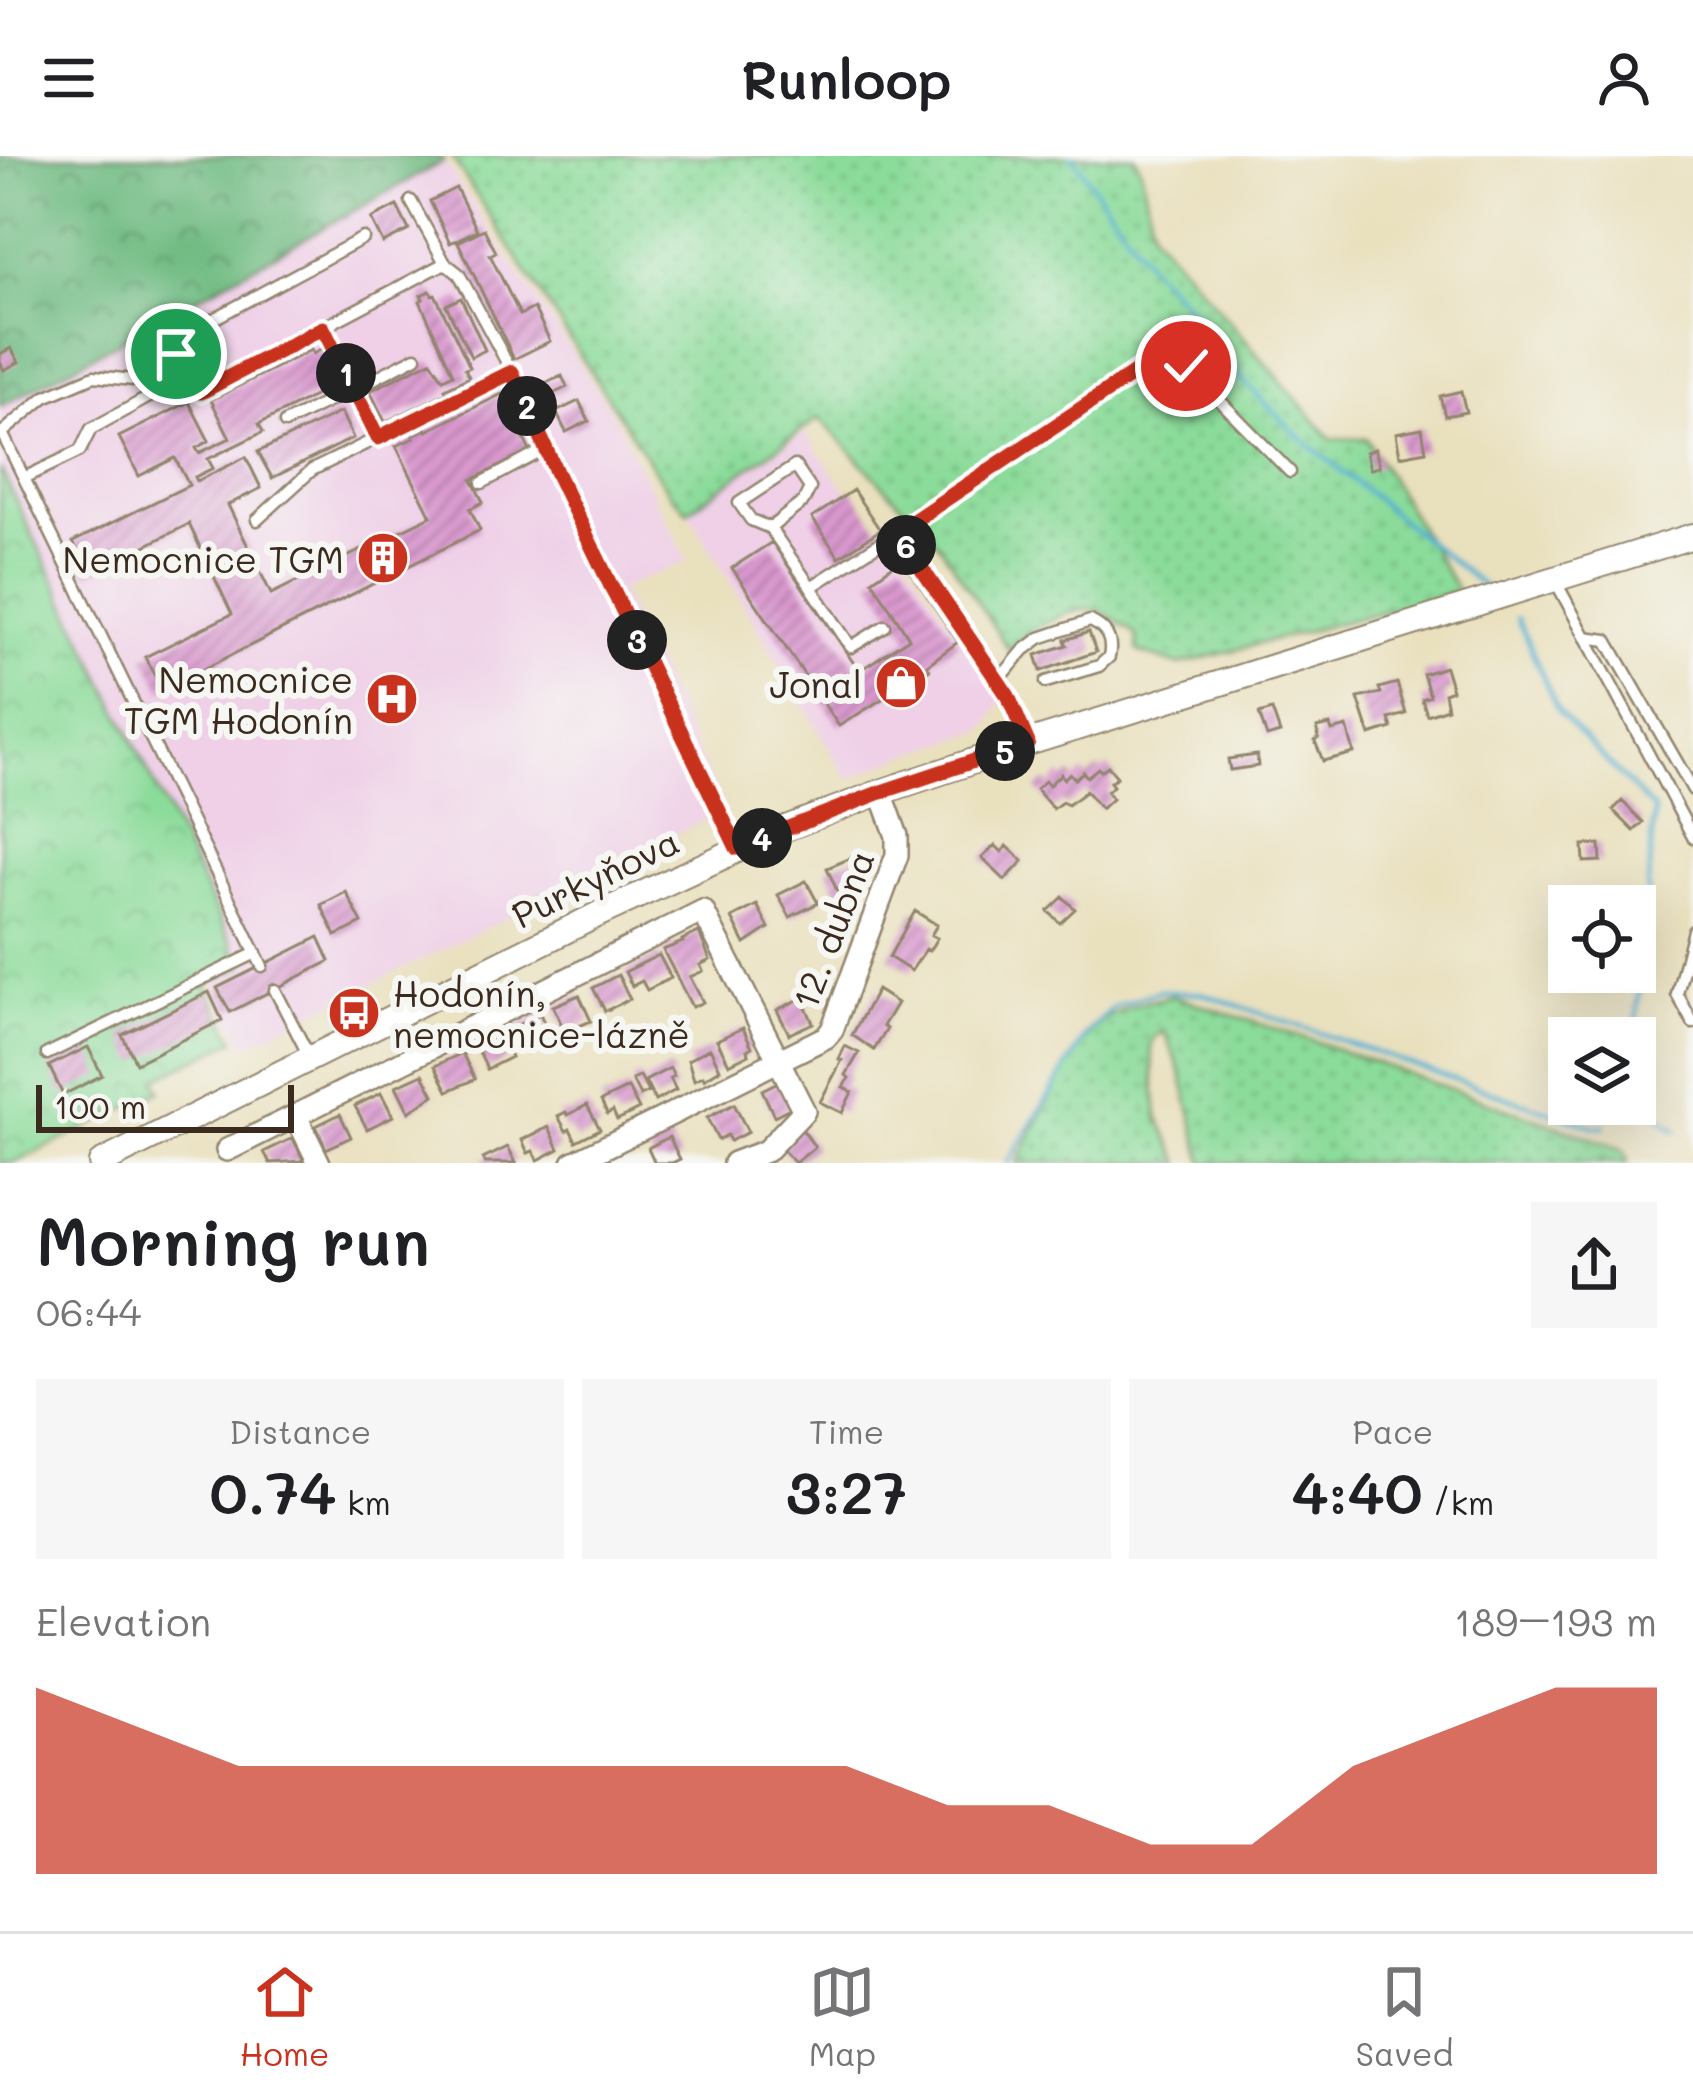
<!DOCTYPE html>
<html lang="en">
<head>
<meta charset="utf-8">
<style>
	:root { --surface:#fff; --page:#f6f6f6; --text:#202124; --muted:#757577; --line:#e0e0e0; --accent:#c8321e }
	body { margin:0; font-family:Mali,sans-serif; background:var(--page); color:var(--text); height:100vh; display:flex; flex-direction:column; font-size:45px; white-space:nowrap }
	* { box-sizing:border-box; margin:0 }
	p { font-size:39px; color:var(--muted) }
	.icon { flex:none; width:66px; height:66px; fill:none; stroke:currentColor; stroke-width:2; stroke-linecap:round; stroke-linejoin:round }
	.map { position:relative; height:1007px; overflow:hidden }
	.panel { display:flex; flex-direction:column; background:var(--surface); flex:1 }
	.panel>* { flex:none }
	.controls { position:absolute; left:1548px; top:729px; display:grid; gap:24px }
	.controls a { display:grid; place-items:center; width:108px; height:108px; border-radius:0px; background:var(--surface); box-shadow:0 12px 48px #0002; font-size:60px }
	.scale { position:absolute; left:36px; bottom:30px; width:258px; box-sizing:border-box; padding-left:12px; border:6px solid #3b2a1e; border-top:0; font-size:33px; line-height:42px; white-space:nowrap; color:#3b2a1e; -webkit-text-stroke:9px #f6f6f2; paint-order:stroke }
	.pin { position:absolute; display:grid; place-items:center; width:102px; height:102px; color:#fff; margin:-51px; border:6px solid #fff; border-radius:50%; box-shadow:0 3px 12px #0007 }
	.km { position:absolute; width:60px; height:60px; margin:-30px; border-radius:50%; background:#222; color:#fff; font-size:33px; line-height:60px; text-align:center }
	.round { display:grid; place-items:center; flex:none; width:126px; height:126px; border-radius:0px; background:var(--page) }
	.head { display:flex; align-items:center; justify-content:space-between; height:204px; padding:0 36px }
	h1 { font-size:66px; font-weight:600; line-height:90px }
	.metrics { display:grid; grid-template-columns:repeat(3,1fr); gap:18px; height:204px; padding:12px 36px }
	.metrics div { display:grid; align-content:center; border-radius:0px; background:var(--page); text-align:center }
	.metrics b { font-size:60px; font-weight:600 }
	.metrics small { font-size:33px; font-weight:400 }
	.metrics p { font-size:33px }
	.chart { height:336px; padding:24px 36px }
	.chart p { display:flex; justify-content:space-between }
	.chart svg { width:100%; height:216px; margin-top:12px; fill:var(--accent); opacity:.7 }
	header { display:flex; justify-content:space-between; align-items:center; height:156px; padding:0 36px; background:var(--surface); font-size:54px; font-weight:600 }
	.menu { display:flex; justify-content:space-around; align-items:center; height:168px; border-top:3px solid var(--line); background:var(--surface); font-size:33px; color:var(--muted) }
	.menu a { display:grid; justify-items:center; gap:6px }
	.menu .current { color:var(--accent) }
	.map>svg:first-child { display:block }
</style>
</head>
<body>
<header><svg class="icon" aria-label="menu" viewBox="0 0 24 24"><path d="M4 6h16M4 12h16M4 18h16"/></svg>Runloop<svg class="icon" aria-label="person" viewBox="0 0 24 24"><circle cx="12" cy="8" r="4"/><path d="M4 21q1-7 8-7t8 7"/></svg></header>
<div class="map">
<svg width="1693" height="1007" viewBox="0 0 1693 1007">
	<defs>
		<pattern id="grass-dots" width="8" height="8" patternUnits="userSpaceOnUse" patternTransform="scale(3)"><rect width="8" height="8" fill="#8bdb9a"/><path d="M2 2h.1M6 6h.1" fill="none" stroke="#79bc84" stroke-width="1.8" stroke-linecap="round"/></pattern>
		<pattern id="forest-crowns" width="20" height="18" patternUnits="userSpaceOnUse" patternTransform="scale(3)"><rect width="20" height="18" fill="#70bb82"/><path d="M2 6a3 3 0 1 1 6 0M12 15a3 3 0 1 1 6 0" fill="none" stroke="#5d986a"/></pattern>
		<pattern id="park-crowns" width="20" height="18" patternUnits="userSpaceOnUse" patternTransform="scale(3)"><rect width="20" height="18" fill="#8bdb9a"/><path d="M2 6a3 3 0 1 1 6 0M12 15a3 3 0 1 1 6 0" fill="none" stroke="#79bc84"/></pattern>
		<pattern id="building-hatch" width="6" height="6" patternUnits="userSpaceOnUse" patternTransform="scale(3)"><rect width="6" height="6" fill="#d998ce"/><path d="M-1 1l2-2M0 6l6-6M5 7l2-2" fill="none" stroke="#b17ca7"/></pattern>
	</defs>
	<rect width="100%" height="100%" fill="#f6f6f2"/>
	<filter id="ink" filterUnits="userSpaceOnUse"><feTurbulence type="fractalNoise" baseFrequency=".00833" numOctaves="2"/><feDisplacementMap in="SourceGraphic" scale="24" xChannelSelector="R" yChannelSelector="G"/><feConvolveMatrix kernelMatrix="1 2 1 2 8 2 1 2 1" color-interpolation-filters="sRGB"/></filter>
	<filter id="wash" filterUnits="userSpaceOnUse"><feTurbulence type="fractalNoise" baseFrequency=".004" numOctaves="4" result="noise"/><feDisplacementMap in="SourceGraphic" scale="48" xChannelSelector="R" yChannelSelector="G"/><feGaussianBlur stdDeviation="2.7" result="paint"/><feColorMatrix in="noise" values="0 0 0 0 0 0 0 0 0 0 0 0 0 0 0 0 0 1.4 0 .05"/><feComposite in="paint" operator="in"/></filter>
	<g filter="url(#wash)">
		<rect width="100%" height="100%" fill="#e9e0bd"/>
		<!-- built -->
		<path fill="#efd0e7" d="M 444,5 L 613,258 L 687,405 L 619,433 L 725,654 L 244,891 L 195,786 L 224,771 L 0,312 L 0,251 Z
			M 805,276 L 847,337 L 853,334 L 877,370 L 883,366 L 1003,546 L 984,574 L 903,600 L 848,623 L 688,355 Z"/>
		<!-- grass -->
		<path fill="url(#grass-dots)" stroke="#63825c" stroke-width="3" d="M 451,0 L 1135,0 L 1142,17 L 1153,77 L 1331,283 L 1366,282 L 1458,436 L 1178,509 L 1141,497 L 1137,494 C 1139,476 1133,476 1119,467 C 1111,461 1103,454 1093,454 C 1065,452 1028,474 1009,494 L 940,389 L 819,262 L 688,355 L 669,336 Z
			M 1174,840 L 1322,888 L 1594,983 L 1624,995 L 1628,1007 L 1204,1007 L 1180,913 L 1164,875 L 1154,882 L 1151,891 L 1158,960 L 1181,1007 L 1017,1007 C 1036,970 1073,887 1104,864 C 1125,850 1150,845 1174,840 Z"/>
		<!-- forest -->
		<path fill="url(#forest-crowns)" stroke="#567250" stroke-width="3" d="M 0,0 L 441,0 L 444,5 L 0,251 Z"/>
		<!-- park -->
		<path fill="url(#park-crowns)" stroke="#63825c" stroke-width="3" d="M 0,312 L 243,810 L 206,828 L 235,884 L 156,923 L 161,935 L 15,1007 L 0,1007 Z"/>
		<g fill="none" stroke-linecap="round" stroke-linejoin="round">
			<!-- stream -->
			<path stroke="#54b1d2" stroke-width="4.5" d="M 1072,0 L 1151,112 L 1205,169 L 1242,223 L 1295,277 L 1485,432
				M 1517,462 L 1559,557 L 1654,654 L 1635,883
				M 1640,944 L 1676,975
				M 1612,948 L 1612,953
				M 1008,1007 L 1087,878 L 1114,851 L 1159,835 L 1201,837 L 1595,971 L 1604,970"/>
		</g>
		<g id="blocks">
			<!-- building -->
			<path fill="url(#building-hatch)" d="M 456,32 L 477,74 L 450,87 L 430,45 Z
				M 397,50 L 409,74 L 383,87 L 371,63 Z
				M 484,73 L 496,96 L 490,99 L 520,159 L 534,152 L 550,185 L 514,203 L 458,86 Z
				M 430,135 L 432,139 L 435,138 L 470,211 L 465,213 L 469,221 L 445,233 L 447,236 L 385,266 L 370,235 L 431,205 L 443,223 L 453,218 L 420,145 L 423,143 L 421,139 Z
				M 461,142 L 485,194 L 471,201 L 446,149 Z
				M 11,192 L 19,206 L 4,214 L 0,206 L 0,198 Z
				M 322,193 L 337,224 L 329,229 L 330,232 L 259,268 L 263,276 L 208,303 L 213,312 L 195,321 L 197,325 L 246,301 L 261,332 L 228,349 L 271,438 L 431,360 L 396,290 L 414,282 L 413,279 L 426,273 L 427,275 L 502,238 L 530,295 L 472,324 L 483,346 L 470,353 L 480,374 L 162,534 L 145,501 L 232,458 L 189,368 L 89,418 L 73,386 L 189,329 L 175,302 L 139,320 L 119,281 L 189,246 L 209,285 L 196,292 L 199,297 L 230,282 L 211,244 L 311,194 L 313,198 Z
				M 152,196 L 158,208 L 146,213 L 140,201 Z
				M 562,220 L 567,231 L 549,240 L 543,228 Z
				M 1461,235 L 1466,256 L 1445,260 L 1440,240 Z
				M 579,245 L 589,265 L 566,276 L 556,256 Z
				M 341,256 L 353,282 L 272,322 L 258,296 Z
				M 1422,272 L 1426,295 L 1400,300 L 1396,277 Z
				M 1375,293 L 1380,311 L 1370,313 L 1366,296 Z
				M 853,334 L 880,374 L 839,401 L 812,362 Z
				M 772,386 L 859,515 L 909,482 L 872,424 L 902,403 L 958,486 L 927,509 L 930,513 L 839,570 L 732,412 Z
				M 1089,476 L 1096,496 L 1041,515 L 1036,499 L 1067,489 L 1065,484 Z
				M 1445,511 L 1452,534 L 1444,537 L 1447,552 L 1427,559 L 1422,543 L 1430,540 L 1423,518 Z
				M 1397,527 L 1406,558 L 1389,563 L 1392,572 L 1370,579 L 1358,542 L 1381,537 L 1379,532 Z
				M 1272,554 L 1280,577 L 1267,581 L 1259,558 Z
				M 1330,569 L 1332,575 L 1347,571 L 1354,597 L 1323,605 L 1315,585 L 1319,582 L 1317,572 Z
				M 1257,599 L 1258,610 L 1230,614 L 1228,603 Z
				M 1108,610 L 1117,621 L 1110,626 L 1113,630 L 1107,636 L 1112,643 L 1101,653 L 1086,635 L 1068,649 L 1062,646 L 1053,653 L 1036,633 L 1045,625 L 1049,629 L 1061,618 L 1064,623 L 1070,617 L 1075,623 L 1083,616 L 1087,621 L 1098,612 L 1101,615 Z
				M 1622,645 L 1643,666 L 1634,675 L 1613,654 Z
				M 1600,688 L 1601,705 L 1584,706 L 1583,689 Z
				M 995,689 L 1002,696 L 1007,690 L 1023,705 L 1005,724 L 982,702 Z
				M 856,700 L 868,726 L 839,739 L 827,712 Z
				M 806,725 L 818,747 L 790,761 L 778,739 Z
				M 346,736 L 362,767 L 336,780 L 321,749 Z
				M 1063,741 L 1075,753 L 1060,767 L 1048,755 Z
				M 757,749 L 769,772 L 745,788 L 732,762 Z
				M 915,755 L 937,769 L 931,779 L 937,782 L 929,795 L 926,793 L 911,815 L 889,801 Z
				M 699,776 L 710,804 L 700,809 L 703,815 L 690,821 L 703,846 L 692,851 L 663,794 L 683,786 L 682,784 Z
				M 319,781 L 330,805 L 230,856 L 217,832 Z
				M 659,799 L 671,822 L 647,834 L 642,825 L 632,830 L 625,816 Z
				M 618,819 L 630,843 L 605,855 L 593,832 Z
				M 877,834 L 897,847 L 883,870 L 887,873 L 874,894 L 852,879 Z
				M 209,836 L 222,864 L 136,907 L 122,879 Z
				M 579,839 L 591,865 L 565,876 L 553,850 Z
				M 802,842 L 813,867 L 789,878 L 777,854 Z
				M 540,858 L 552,884 L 527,897 L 514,871 Z
				M 743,872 L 752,891 L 747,894 L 749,898 L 729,908 L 717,884 Z
				M 500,878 L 511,901 L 487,913 L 476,890 Z
				M 845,890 L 859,897 L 846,919 L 849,922 L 843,931 L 852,936 L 842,957 L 820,946 L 842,904 L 839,903 Z
				M 88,891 L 102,919 L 63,939 L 49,910 Z
				M 710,892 L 720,913 L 704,923 L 703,920 L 694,924 L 688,904 Z
				M 462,897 L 475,923 L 448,935 L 435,910 Z
				M 670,912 L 674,920 L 670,922 L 676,934 L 655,945 L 645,925 Z
				M 423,918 L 434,939 L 409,956 L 396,930 Z
				M 640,920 L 648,936 L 640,940 L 632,924 Z
				M 778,926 L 790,952 L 774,960 L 762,934 Z
				M 628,932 L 639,953 L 617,964 L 613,955 L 607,958 L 601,945 Z
				M 381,937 L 393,960 L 367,973 L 355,950 Z
				M 734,948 L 748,976 L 730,985 L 727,979 L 718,984 L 707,962 Z
				M 587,949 L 600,973 L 576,985 L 570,973 L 566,975 L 558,960 L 566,956 L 568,959 Z
				M 340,958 L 351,981 L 326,993 L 316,970 Z
				M 799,969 L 815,991 L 795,1007 L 778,989 Z
				M 549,971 L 559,993 L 538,1004 L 533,995 L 528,997 L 522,984 Z
				M 669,981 L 680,1003 L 672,1007 L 655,1007 L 648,992 Z
				M 293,982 L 304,1005 L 270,1007 L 264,996 Z
				M 508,991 L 516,1007 L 485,1007 L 483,1003 Z"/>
		</g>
	</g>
	<g filter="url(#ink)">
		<use href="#blocks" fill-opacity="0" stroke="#92856e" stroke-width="3"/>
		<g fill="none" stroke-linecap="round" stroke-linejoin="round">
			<!-- service casing -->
			<g stroke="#92856e" stroke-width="15">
				<path id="service" d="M 445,107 L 459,118 L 512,216
					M 285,267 L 354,233 L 323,172
					M 378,282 L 354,233 L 416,201
					M 24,322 L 80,295 L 91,273 L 160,235 L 182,180 L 363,82
					M 482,327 L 546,293
					M 257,364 L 312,314 L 512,216 L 557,318 L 737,692
					M 770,372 L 751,364 L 739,347 L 795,310 L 810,332 L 803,346 L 770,372 L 811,431
					M 897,376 L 1154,204 L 1172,202 L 1186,210 L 1290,316
					M 1556,426 L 1693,681
					M 885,470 L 851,491 L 811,431 L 897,376 L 1008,540 L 1027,584
					M 1585,481 L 1607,484 L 1693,634
					M 998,525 L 1024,494 L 1040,482 L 1090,465 C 1106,472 1113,483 1109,501 L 1099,510 L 1046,526
					M 1693,774 L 1677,838 L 1693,867
					M 262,810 L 2,277 L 45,241 L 94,220 L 164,227 L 201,236 L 445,107 L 411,45
					M 275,834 L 309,900
					M 47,898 L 256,797"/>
			</g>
			<!-- minor casing -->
			<g stroke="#92856e" stroke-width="26">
				<path id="minor" d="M 296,960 L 319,1007
					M 227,994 L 703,755 L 804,955 L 766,995 L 734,1007
					M 573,1007 L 826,881 L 832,874 L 897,699 L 897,680 L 881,636"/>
			</g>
			<!-- tertiary casing -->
			<g stroke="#92856e" stroke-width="28">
				<path id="tertiary" d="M 101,1007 L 601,757 L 778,675 L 881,636 L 1028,587 L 1693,380"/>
			</g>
			<!-- service -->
			<use href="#service" stroke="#fff" stroke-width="10"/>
			<!-- minor -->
			<use href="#minor" stroke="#fff" stroke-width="21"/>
			<!-- tertiary -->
			<use href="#tertiary" stroke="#fff" stroke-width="24"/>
		</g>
	</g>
	<g fill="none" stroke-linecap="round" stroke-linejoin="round" filter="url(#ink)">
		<!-- route casing -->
		<g stroke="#fff" stroke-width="24">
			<path id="route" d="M 176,198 L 164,226 L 201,236 L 323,172 L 378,282 L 512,216 L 557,318 L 737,692 L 881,636 L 1028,587 L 1008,540 L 897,376 L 1154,204 L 1172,202 L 1186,210"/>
		</g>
		<!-- route -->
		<use href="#route" stroke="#c8321e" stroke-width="15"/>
	</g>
	<!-- icons -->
	<defs>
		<g id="building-disc" transform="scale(2.7)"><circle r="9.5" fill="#c8321e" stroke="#f6f6f2"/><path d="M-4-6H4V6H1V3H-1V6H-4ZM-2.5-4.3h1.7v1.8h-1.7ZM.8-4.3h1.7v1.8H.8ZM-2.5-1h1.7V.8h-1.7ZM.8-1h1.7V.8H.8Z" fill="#fff"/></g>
		<g id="shop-disc" transform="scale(2.7)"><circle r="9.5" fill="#c8321e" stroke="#f6f6f2"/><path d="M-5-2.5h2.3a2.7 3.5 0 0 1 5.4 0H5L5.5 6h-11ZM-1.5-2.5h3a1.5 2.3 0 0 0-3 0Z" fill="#fff"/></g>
		<g id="hospital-disc" transform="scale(2.7)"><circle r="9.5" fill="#c8321e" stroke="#f6f6f2"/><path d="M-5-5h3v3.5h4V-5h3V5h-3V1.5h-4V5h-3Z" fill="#fff"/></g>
		<g id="bus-disc" transform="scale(2.7)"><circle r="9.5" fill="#c8321e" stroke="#f6f6f2"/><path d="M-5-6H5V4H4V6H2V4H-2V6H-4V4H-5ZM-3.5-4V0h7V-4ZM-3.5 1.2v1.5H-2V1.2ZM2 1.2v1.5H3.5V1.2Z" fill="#fff"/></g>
	</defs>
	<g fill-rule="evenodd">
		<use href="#building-disc" x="383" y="402"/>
		<use href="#shop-disc" x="901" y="527"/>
		<use href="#hospital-disc" x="392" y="543"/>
		<use href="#bus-disc" x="354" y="857"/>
	</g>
	<g text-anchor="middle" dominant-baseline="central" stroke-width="12" stroke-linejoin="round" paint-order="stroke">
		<!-- poi labels -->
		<g font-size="36" fill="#3b2a1e" stroke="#f6f6f2" text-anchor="end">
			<text x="344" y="402">Nemocnice TGM</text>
			<text x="353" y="522">Nemocnice<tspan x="353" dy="41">TGM Hodonín</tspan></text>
			<text x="862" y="527">Jonal</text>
			<text x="393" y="836" text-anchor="start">Hodonín,<tspan x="393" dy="41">nemocnice-lázně</tspan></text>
		</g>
		<!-- street labels -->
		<g font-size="36" fill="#3b2a1e" stroke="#f6f6f2">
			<text transform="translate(595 721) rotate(-26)">Purkyňova</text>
			<text transform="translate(832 773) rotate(-69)">12. dubna</text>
		</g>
	</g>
</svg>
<div class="controls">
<a><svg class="icon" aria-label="locate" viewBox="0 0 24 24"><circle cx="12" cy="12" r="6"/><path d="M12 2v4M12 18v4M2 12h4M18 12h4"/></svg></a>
<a><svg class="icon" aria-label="layers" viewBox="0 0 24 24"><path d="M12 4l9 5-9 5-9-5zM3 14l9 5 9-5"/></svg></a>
</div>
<div class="scale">100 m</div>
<div class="pin" style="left:176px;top:198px;background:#1e9e55"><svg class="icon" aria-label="arrive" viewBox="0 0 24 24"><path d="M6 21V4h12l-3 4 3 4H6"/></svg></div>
<div class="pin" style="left:1186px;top:210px;background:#d93025"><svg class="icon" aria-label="check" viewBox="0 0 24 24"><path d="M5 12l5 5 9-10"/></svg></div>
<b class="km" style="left:346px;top:217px">1</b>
<b class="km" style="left:527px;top:250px">2</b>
<b class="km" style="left:637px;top:484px">3</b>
<b class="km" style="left:762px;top:682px">4</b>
<b class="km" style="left:1005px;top:595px">5</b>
<b class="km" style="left:906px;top:389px">6</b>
</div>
<section class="panel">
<div class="head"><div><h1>Morning run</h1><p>06:44</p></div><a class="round"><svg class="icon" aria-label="share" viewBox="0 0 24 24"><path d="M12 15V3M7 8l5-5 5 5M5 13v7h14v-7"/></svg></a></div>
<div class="metrics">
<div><p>Distance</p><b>0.74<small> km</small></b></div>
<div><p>Time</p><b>3:27</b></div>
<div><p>Pace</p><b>4:40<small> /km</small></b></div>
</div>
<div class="chart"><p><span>Elevation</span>189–193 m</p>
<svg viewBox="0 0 160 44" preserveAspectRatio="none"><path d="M0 44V6L10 14L20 22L30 22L40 22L50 22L60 22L70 22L80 22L90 30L100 30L110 38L120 38L130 22L140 14L150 6L160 6V44z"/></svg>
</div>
</section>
<nav class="menu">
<a class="current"><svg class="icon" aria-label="home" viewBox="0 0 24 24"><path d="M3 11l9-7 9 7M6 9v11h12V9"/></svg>Home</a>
<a><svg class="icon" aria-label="map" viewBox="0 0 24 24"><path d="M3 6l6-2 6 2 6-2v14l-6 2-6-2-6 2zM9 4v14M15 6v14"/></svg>Map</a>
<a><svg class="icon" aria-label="saved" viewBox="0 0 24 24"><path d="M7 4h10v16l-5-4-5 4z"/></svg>Saved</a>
</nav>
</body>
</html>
